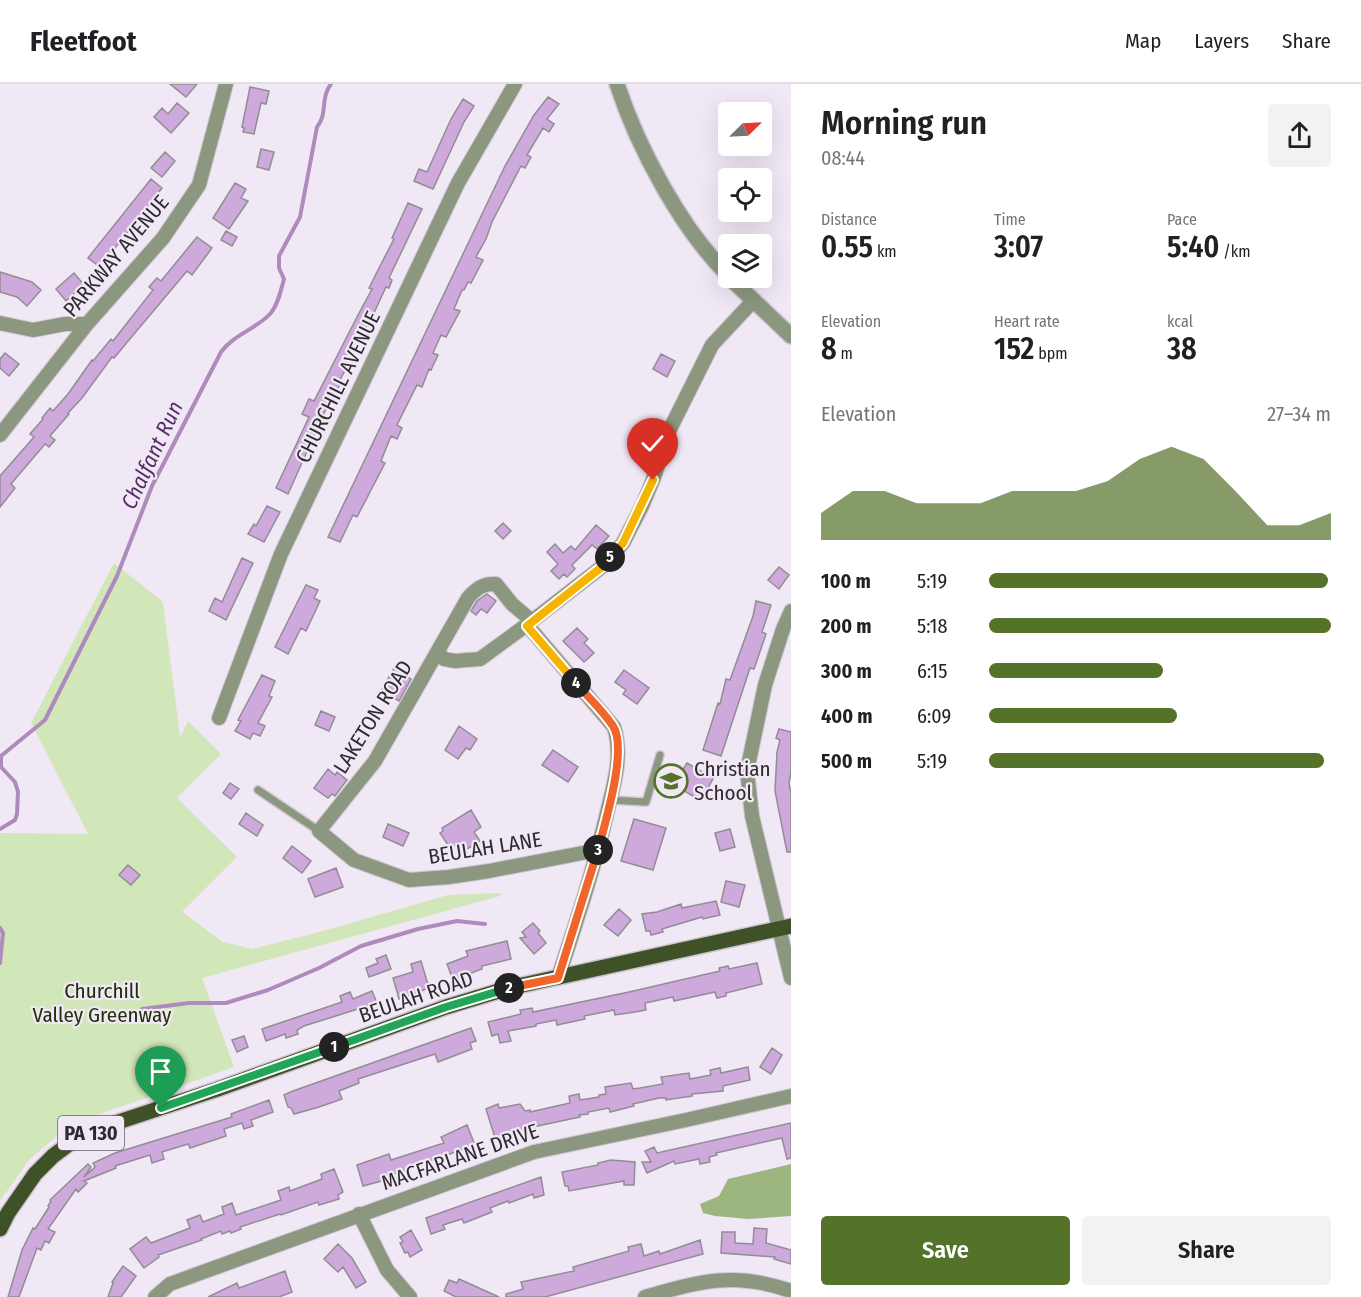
<!DOCTYPE html>
<html lang="en">
<head>
<meta charset="utf-8">
<style>
	:root { --surface:#fff; --page:#f2f2f2; --text:#202124; --muted:#757577; --line:#e0e0e0; --accent:#547228 }
	body { margin:0; font-family:"Fira Sans Condensed",sans-serif; background:var(--page); color:var(--text); height:100vh; display:flex; flex-direction:column; font-size:22px; white-space:nowrap }
	* { box-sizing:border-box; margin:0 }
	p { font-size:20px; color:var(--muted) }
	.icon { flex:none; width:33px; height:33px; fill:none; stroke:currentColor; stroke-width:2; stroke-linecap:round; stroke-linejoin:round }
	.map { position:relative; flex:1; overflow:hidden }
	.panel { display:flex; flex-direction:column; background:var(--surface); width:570px }
	.panel>* { flex:none }
	.needle { width:39px; rotate:66deg }
	.tools { position:absolute; left:718px; top:18px; display:grid; gap:12px }
	.tools a { display:grid; place-items:center; width:54px; height:54px; border-radius:6px; background:var(--surface); box-shadow:0 6px 24px #0002; font-size:30px }
	.pin { position:absolute; display:grid; place-items:center; width:51px; height:51px; color:#fff; margin:-62px -26px; border-radius:50% 50% 50% 0; rotate:-45deg; box-shadow:0 0 6px #0007 }
	.pin .icon { rotate:45deg }
	.km { position:absolute; width:30px; height:30px; margin:-15px; border-radius:50%; background:#222; color:#fff; font-size:16px; line-height:30px; text-align:center }
	.round { display:grid; place-items:center; flex:none; width:63px; height:63px; border-radius:6px; background:var(--page) }
	.headline { display:flex; align-items:center; justify-content:space-between; height:102px; padding:0 30px }
	h1 { font-size:33px; font-weight:600; line-height:45px }
	.figures { display:grid; grid-template-columns:repeat(3,1fr); gap:9px; height:102px; padding:6px 30px }
	.figures div { display:grid; align-content:center }
	.figures b { font-size:30px; font-weight:600 }
	.figures small { font-size:16px; font-weight:400 }
	.figures p { font-size:16px }
	.chart { height:168px; padding:12px 30px }
	.chart p { display:flex; justify-content:space-between }
	.chart svg { width:100%; height:108px; margin-top:6px; fill:var(--accent); opacity:.7 }
	.button { display:flex; gap:12px; margin-top:auto; padding:12px 30px }
	.button a { flex:1; height:69px; border-radius:6px; background:var(--accent); color:#fff; font-size:24px; font-weight:600; line-height:69px; text-align:center }
	.button a+a { background:var(--page); color:var(--text) }
	ul { padding:0 30px; list-style:none; font-size:20px }
	li { display:grid; grid-template-columns:96px 72px 1fr; align-items:center; height:45px }
	li i { height:15px; border-radius:8px; background:var(--accent) }
	header { display:flex; align-items:center; gap:36px; box-sizing:border-box; height:84px; padding:0 30px; background:var(--surface); border-bottom:2px solid var(--line) }
	header strong { font-size:28px }
	nav { display:flex; gap:33px; margin-inline-start:auto; font-size:21px }
	main { display:flex; flex:1; min-height:0 }
	.map>svg:first-child { display:block }
</style>
</head>
<body>
<header>
<strong>Fleetfoot</strong>
<nav><a>Map</a><a>Layers</a><a>Share</a></nav>
</header>
<main>
<div class="map">
<svg width="791" height="1213" viewBox="0 0 791 1213">
	<rect width="100%" height="100%" fill="#f1e8f5"/>
	<!-- green -->
	<path fill="#d1e6b9" d="M 114,479 L 163,518 L 180,653 L 188,637 L 221,670 L 177,714 L 237,773 L 182,828 L 223,858 L 252,865 L 323,847 L 448,811 L 501,809 L 500,812 L 202,894 L 234,983 L 91,1033 L 58,1051 L 29,1076 L 0,1117 L 0,749 L 88,750 L 31,639 Z"/>
	<!-- forest -->
	<path fill="#9db680" d="M 791,1080 L 791,1132 L 748,1135 L 715,1132 L 703,1129 L 700,1120 L 719,1112 L 728,1095 Z"/>
	<g fill="none" stroke-linecap="round" stroke-linejoin="round">
		<!-- stream -->
		<path stroke="#ae8bbb" stroke-width="4" d="M 0,745 L 15,736 L 17,730 L 18,708 L 15,698 L 1,683 L 1,672 L 45,636 L 117,492 L 152,402 L 221,268 C 233,251 256,245 270,230 C 278,221 281,206 284,195 L 279,184 L 279,172 L 300,133 L 317,43 C 328,30 320,14 331,0
			M 0,844 L 3,849 L 0,879
			M 142,925 L 189,919 L 226,919 L 268,906 L 319,884 L 361,862 L 418,845 L 457,837 L 485,840"/>
	</g>
	<!-- building -->
	<path fill="#cdaadb" stroke="#938b96" stroke-width="1.5" d="M 170,0 L 197,0 L 186,13 Z
		M 250,3 L 269,7 L 266,20 L 261,19 L 254,50 L 243,48 L 244,44 L 242,43 Z
		M 548,13 L 559,20 L 547,35 L 554,40 L 549,48 L 543,44 L 527,71 L 531,73 L 525,84 L 521,82 L 492,138 L 486,155 L 476,173 L 483,176 L 471,199 L 468,198 L 464,206 L 462,206 L 454,225 L 460,227 L 446,253 L 441,251 L 433,269 L 438,271 L 431,286 L 429,285 L 422,303 L 417,301 L 397,341 L 402,344 L 397,355 L 391,352 L 381,377 L 385,379 L 357,433 L 353,431 L 352,433 L 340,458 L 328,453 L 505,82 L 534,31 Z
		M 463,15 L 474,22 L 464,38 L 433,105 L 414,97 L 419,85 L 427,88 L 451,35 Z
		M 177,19 L 189,29 L 171,49 L 154,33 L 162,24 L 168,30 Z
		M 261,65 L 274,68 L 269,86 L 257,83 Z
		M 165,68 L 175,77 L 162,93 L 151,84 Z
		M 151,95 L 162,104 L 100,183 L 88,174 Z
		M 235,99 L 246,105 L 241,114 L 248,117 L 229,145 L 213,134 Z
		M 408,119 L 422,125 L 389,194 L 392,196 L 389,204 L 386,203 L 373,231 L 350,272 L 352,273 L 340,296 L 342,297 L 327,323 L 288,410 L 276,404 L 309,333 L 302,330 L 309,315 L 314,317 L 358,231 L 372,205 L 369,204 L 378,186 L 394,155 L 392,154 Z
		M 226,147 L 237,153 L 232,162 L 221,156 Z
		M 197,153 L 212,164 L 192,191 L 187,187 L 182,193 L 129,256 L 114,274 L 112,273 L 82,314 L 68,329 L 69,330 L 50,352 L 55,356 L 49,363 L 45,360 L 11,400 L 15,404 L 0,423 L 0,392 L 34,353 L 30,350 L 43,335 L 42,334 L 50,324 L 53,327 L 68,310 L 92,276 L 93,277 L 111,255 L 113,257 L 153,206 L 149,203 L 157,194 L 161,197 Z
		M 0,188 L 32,198 L 41,206 L 27,222 L 17,213 L 0,208 Z
		M 74,189 L 84,201 L 66,217 L 56,205 Z
		M 5,269 L 19,280 L 9,292 L 0,284 L 0,275 Z
		M 661,270 L 675,277 L 667,293 L 653,285 Z
		M 267,422 L 280,428 L 264,458 L 248,450 L 254,440 L 256,442 Z
		M 503,439 L 511,447 L 503,455 L 495,447 Z
		M 596,441 L 609,452 L 597,465 L 592,461 L 572,481 L 575,485 L 567,493 L 564,490 L 559,495 L 551,487 L 558,480 L 547,468 L 555,460 L 563,469 L 571,462 L 575,466 Z
		M 242,474 L 253,479 L 226,536 L 209,527 L 215,514 L 222,518 Z
		M 779,483 L 789,491 L 779,505 L 768,496 Z
		M 306,501 L 318,506 L 314,514 L 320,517 L 306,547 L 301,544 L 288,570 L 275,563 Z
		M 487,510 L 496,517 L 487,529 L 481,525 L 476,531 L 471,527 L 477,517 Z
		M 756,517 L 771,521 L 762,548 L 766,550 L 754,585 L 750,584 L 721,672 L 703,666 L 718,619 L 720,620 L 726,595 L 730,596 L 753,532 Z
		M 577,544 L 588,555 L 584,559 L 594,569 L 584,578 L 563,557 Z
		M 394,584 L 411,595 L 399,617 L 381,607 Z
		M 624,586 L 649,604 L 637,620 L 623,610 L 626,606 L 615,598 Z
		M 262,591 L 275,597 L 269,612 L 272,613 L 258,639 L 265,642 L 260,652 L 253,649 L 250,655 L 235,647 L 241,637 L 238,636 Z
		M 321,627 L 335,633 L 329,647 L 315,641 Z
		M 459,642 L 477,655 L 470,666 L 466,664 L 458,675 L 445,666 Z
		M 779,645 L 791,648 L 791,688 L 789,699 L 791,709 L 791,768 L 787,768 L 775,707 L 777,668 L 780,656 L 776,654 Z
		M 553,666 L 578,683 L 568,698 L 542,681 Z
		M 687,679 L 704,689 L 706,686 L 715,691 L 701,717 L 681,705 L 683,701 L 676,697 Z
		M 328,685 L 335,691 L 337,688 L 347,696 L 335,712 L 332,710 L 328,714 L 314,704 Z
		M 230,699 L 239,705 L 231,715 L 223,709 Z
		M 471,726 L 481,743 L 474,748 L 480,757 L 464,767 L 459,758 L 450,764 L 440,749 L 443,747 L 442,744 Z
		M 246,729 L 263,741 L 257,752 L 239,740 Z
		M 634,735 L 666,744 L 653,786 L 621,777 Z
		M 388,740 L 409,749 L 403,762 L 383,753 Z
		M 730,745 L 735,763 L 720,767 L 715,749 Z
		M 292,762 L 311,777 L 302,789 L 283,774 Z
		M 128,781 L 140,791 L 131,801 L 119,791 Z
		M 336,784 L 343,803 L 315,813 L 308,795 Z
		M 726,797 L 745,801 L 739,823 L 721,818 Z
		M 716,817 L 720,831 L 703,835 L 702,833 L 662,845 L 663,848 L 651,851 L 650,847 L 646,847 L 642,830 L 657,828 L 681,820 L 682,824 Z
		M 619,825 L 631,836 L 618,852 L 604,841 Z
		M 533,839 L 540,847 L 538,849 L 546,859 L 534,870 L 520,854 L 526,853 L 522,848 Z
		M 507,857 L 511,875 L 482,882 L 482,885 L 453,896 L 447,880 L 468,872 L 466,867 Z
		M 386,871 L 391,885 L 369,893 L 366,884 L 378,879 L 376,875 Z
		M 421,877 L 429,904 L 399,915 L 393,894 L 413,888 L 411,880 Z
		M 757,879 L 762,900 L 726,909 L 726,912 L 717,914 L 715,908 L 674,917 L 673,913 L 645,919 L 646,926 L 635,928 L 615,931 L 614,926 L 584,932 L 585,935 L 557,941 L 556,936 L 536,940 L 536,942 L 508,947 L 511,957 L 500,959 L 498,950 L 492,952 L 488,938 L 521,930 L 520,926 L 532,924 L 533,928 L 629,908 L 720,887 L 719,884 L 728,882 L 729,885 Z
		M 372,907 L 377,919 L 304,942 L 297,946 L 298,950 L 286,954 L 285,950 L 266,957 L 262,945 L 342,918 L 340,912 L 350,908 L 353,915 Z
		M 471,944 L 476,957 L 470,959 L 472,965 L 438,978 L 435,970 L 358,995 L 359,999 L 339,1007 L 342,1015 L 319,1023 L 294,1030 L 291,1024 L 288,1023 L 284,1011 L 293,1007 Z
		M 244,952 L 248,963 L 237,968 L 232,956 Z
		M 772,964 L 782,971 L 771,990 L 760,983 Z
		M 748,983 L 750,996 L 723,1002 L 723,1007 L 692,1010 L 692,1012 L 666,1016 L 666,1014 L 659,1014 L 633,1020 L 634,1022 L 610,1028 L 609,1024 L 588,1028 L 588,1030 L 579,1031 L 580,1033 L 533,1043 L 527,1045 L 528,1048 L 496,1057 L 486,1025 L 498,1020 L 499,1024 L 520,1020 L 525,1027 L 530,1026 L 530,1028 L 570,1019 L 569,1012 L 579,1010 L 580,1016 L 599,1013 L 599,1011 L 606,1010 L 605,1003 L 631,999 L 633,1005 L 640,1004 L 663,1000 L 661,993 L 689,989 L 690,995 L 711,991 L 710,986 L 720,984 L 721,989 Z
		M 269,1016 L 273,1028 L 251,1036 L 253,1042 L 244,1045 L 242,1039 L 224,1045 L 226,1052 L 190,1064 L 188,1060 L 162,1068 L 164,1075 L 152,1079 L 150,1071 L 115,1082 L 116,1084 L 84,1097 L 87,1099 L 78,1108 L 76,1105 L 48,1145 L 55,1148 L 49,1159 L 45,1157 L 41,1166 L 37,1164 L 19,1213 L 8,1213 L 22,1166 L 33,1144 L 35,1145 L 49,1123 L 48,1122 L 51,1117 L 50,1116 L 88,1080 L 91,1083 L 84,1093 L 95,1083 L 93,1079 L 115,1069 L 232,1033 L 231,1030 Z
		M 791,1039 L 791,1074 L 787,1075 L 782,1054 L 716,1069 L 717,1071 L 709,1073 L 710,1078 L 700,1080 L 699,1075 L 675,1080 L 674,1077 L 647,1089 L 642,1078 L 651,1078 L 645,1067 L 654,1063 L 657,1069 Z
		M 467,1041 L 475,1061 L 388,1092 L 389,1095 L 363,1102 L 357,1081 L 389,1070 L 391,1076 L 444,1059 L 441,1053 Z
		M 611,1076 L 635,1078 L 634,1101 L 624,1101 L 624,1097 L 569,1107 L 568,1102 L 565,1102 L 562,1088 L 598,1081 L 598,1079 Z
		M 334,1085 L 343,1108 L 338,1111 L 339,1115 L 319,1121 L 318,1118 L 281,1131 L 280,1130 L 240,1143 L 241,1145 L 231,1149 L 230,1147 L 222,1150 L 221,1147 L 201,1155 L 202,1156 L 158,1171 L 159,1173 L 144,1184 L 130,1165 L 146,1153 L 151,1159 L 190,1144 L 187,1136 L 200,1131 L 203,1138 L 224,1130 L 222,1123 L 232,1119 L 236,1131 L 281,1116 L 278,1107 L 289,1103 L 290,1107 L 322,1095 L 321,1090 Z
		M 541,1093 L 544,1111 L 534,1114 L 533,1110 L 509,1119 L 508,1117 L 490,1124 L 492,1128 L 464,1139 L 462,1135 L 443,1141 L 445,1145 L 431,1150 L 426,1134 Z
		M 754,1144 L 767,1145 L 766,1159 L 791,1166 L 791,1180 L 774,1175 L 775,1173 L 721,1169 L 722,1148 L 735,1148 L 735,1159 L 753,1160 Z
		M 411,1146 L 422,1166 L 410,1173 L 408,1168 L 405,1169 L 400,1159 L 403,1158 L 400,1153 Z
		M 700,1156 L 703,1170 L 545,1213 L 506,1213 L 506,1210 L 523,1205 L 521,1198 L 574,1187 L 573,1183 L 629,1167 L 628,1163 L 641,1160 L 644,1172 L 659,1167 L 660,1170 Z
		M 338,1160 L 352,1174 L 366,1198 L 356,1204 L 343,1183 L 338,1188 L 324,1175 Z
		M 123,1182 L 136,1192 L 121,1213 L 108,1213 L 113,1199 L 112,1198 Z
		M 285,1187 L 292,1208 L 279,1213 L 208,1213 L 237,1199 L 239,1204 Z
		M 459,1195 L 499,1213 L 456,1213 L 444,1207 L 449,1196 L 457,1199 Z"/>
	<g fill="none" stroke-linecap="round" stroke-linejoin="round">
		<!-- service casing -->
		<g stroke="#cec6d1" stroke-width="10">
			<path id="service" d="M 258,706 L 319,747
				M 610,716 L 646,718 L 660,671"/>
		</g>
		<!-- minor casing -->
		<g stroke="#cec6d1" stroke-width="16">
			<path id="minor" d="M 0,239 L 33,246 L 65,240 L 87,240
				M 0,351 L 87,240 L 163,154 L 199,101 L 226,0
				M 791,527 L 783,545 L 765,601 L 747,687 L 752,732 L 791,894
				M 532,537 L 512,520 L 496,500 C 483,499 476,505 468,514 L 375,677 L 319,747 L 354,776 L 409,796 L 449,793 L 489,787 L 598,766
				M 527,541 L 614,643 C 623,672 614,700 607,729 C 594,785 576,839 558,894
				M 438,568 L 444,575 L 455,577 L 480,575 L 532,537 L 603,482 L 623,459 L 642,422 L 653,396 L 669,347 L 712,261 L 754,216
				M 219,634 L 281,470 L 458,99 L 515,0
				M 359,1130 L 387,1186 L 410,1213
				M 155,1213 L 170,1200 L 534,1068 L 686,1036 L 791,1012
				M 645,1213 C 701,1197 734,1187 791,1207"/>
		</g>
		<!-- tertiary casing -->
		<g stroke="#cec6d1" stroke-width="18">
			<path id="tertiary" d="M 617,0 C 638,64 681,145 729,192
				M 730,194 L 791,252"/>
		</g>
		<!-- primary casing -->
		<g stroke="#cec6d1" stroke-width="18">
			<path id="primary" d="M 0,1145 L 8,1129 L 35,1090 L 53,1072 L 73,1057 L 103,1043 L 218,1005 L 446,923 L 509,904 L 791,842"/>
		</g>
		<!-- service -->
		<use href="#service" stroke="#8c9780" stroke-width="7"/>
		<!-- minor -->
		<use href="#minor" stroke="#8c9780" stroke-width="14"/>
		<!-- tertiary -->
		<use href="#tertiary" stroke="#8c9780" stroke-width="15"/>
		<!-- primary -->
		<use href="#primary" stroke="#3f5127" stroke-width="15"/>
	</g>
	<g fill="none" stroke-linecap="round" stroke-linejoin="round">
		<!-- split-1 casing -->
		<g stroke="#fff" stroke-width="12">
			<path id="split-1" d="M 161,1024 L 334,963"/>
		</g>
		<!-- split-2 casing -->
		<g stroke="#fff" stroke-width="12">
			<path id="split-2" d="M 334,963 L 446,923 L 509,904"/>
		</g>
		<!-- split-3 casing -->
		<g stroke="#fff" stroke-width="12">
			<path id="split-3" d="M 509,904 L 558,894 L 598,766"/>
		</g>
		<!-- split-4 casing -->
		<g stroke="#fff" stroke-width="12">
			<path id="split-4" d="M 576,599 C 588,613 603,627 613,642 C 628,665 605,739 598,766"/>
		</g>
		<!-- split-5 casing -->
		<g stroke="#fff" stroke-width="12">
			<path id="split-5" d="M 576,599 L 527,542 L 603,482 L 610,473"/>
		</g>
		<!-- split-6 casing -->
		<g stroke="#fff" stroke-width="12">
			<path id="split-6" d="M 610,473 L 623,459 L 653,396"/>
		</g>
		<!-- split-1 -->
		<use href="#split-1" stroke="#22a559" stroke-width="8"/>
		<!-- split-2 -->
		<use href="#split-2" stroke="#22a559" stroke-width="8"/>
		<!-- split-3 -->
		<use href="#split-3" stroke="#f0652b" stroke-width="8"/>
		<!-- split-4 -->
		<use href="#split-4" stroke="#f0652b" stroke-width="8"/>
		<!-- split-5 -->
		<use href="#split-5" stroke="#f5b400" stroke-width="8"/>
		<!-- split-6 -->
		<use href="#split-6" stroke="#f5b400" stroke-width="8"/>
	</g>
	<!-- icons -->
	<defs>
		<g id="school-ring" transform="scale(1.725)"><circle r="9.5" fill="#f1e8f5" stroke="#547228" stroke-width="1.5"/><path d="M0-5L7-2L0 1L-7-2ZM-4 1L0 2.5L4 1V4Q0 6-4 4Z" fill="#547228"/></g>
	</defs>
	<g fill-rule="evenodd">
		<use href="#school-ring" x="671" y="697"/>
	</g>
	<g text-anchor="middle" dominant-baseline="central" stroke-width="4.5" stroke-linejoin="round" paint-order="stroke">
		<!-- shield labels -->
		<rect fill="#f1e8f5" stroke="#68636a" stroke-width="1.5" x="58" y="1032" width="66" height="34" rx="4.5"/>
		<g font-size="20" font-weight="bold" fill="#2e2a2f">
			<text x="91" y="1049">PA 130</text>
		</g>
		<!-- street labels -->
		<g font-size="21" fill="#2e2a2f" stroke="#f1e8f5">
			<text transform="translate(116 172) rotate(-50)">PARKWAY AVENUE</text>
			<text transform="translate(338 303) rotate(-64)">CHURCHILL AVENUE</text>
			<text transform="translate(373 633) rotate(-58)">LAKETON ROAD</text>
			<text transform="translate(485 764) rotate(-9)">BEULAH LANE</text>
			<text transform="translate(416 913) rotate(-19)">BEULAH ROAD</text>
			<text transform="translate(460 1073) rotate(-19)">MACFARLANE DRIVE</text>
		</g>
		<!-- poi labels -->
		<g font-size="21" fill="#2e2a2f" stroke="#f1e8f5" text-anchor="start">
			<text x="694" y="685">Christian<tspan x="694" dy="24">School</tspan></text>
		</g>
		<!-- park labels -->
		<g font-size="21" fill="#213007" stroke="#f1e8f5">
			<text x="102" y="907">Churchill<tspan x="102" dy="24">Valley Greenway</tspan></text>
		</g>
		<!-- water labels -->
		<g font-size="22" font-style="italic" fill="#592d69" stroke="#f1e8f5">
			<text transform="translate(152 371) rotate(-65)">Chalfant Run</text>
		</g>
	</g>
</svg>
<div class="tools">
<a><svg class="needle" viewBox="-14 -14 28 28"><path d="M0-13l5 13h-10z" fill="#e53935"/><path d="M0 13l5-13h-10z" fill="#757577"/></svg></a>
<a><svg class="icon" aria-label="locate" viewBox="0 0 24 24"><circle cx="12" cy="12" r="6"/><path d="M12 2v4M12 18v4M2 12h4M18 12h4"/></svg></a>
<a><svg class="icon" aria-label="layers" viewBox="0 0 24 24"><path d="M12 4l9 5-9 5-9-5zM3 14l9 5 9-5"/></svg></a>
</div>
<div class="pin" style="left:161px;top:1024px;background:#1e9e55"><svg class="icon" aria-label="arrive" viewBox="0 0 24 24"><path d="M6 21V4h12l-3 4 3 4H6"/></svg></div>
<div class="pin" style="left:653px;top:396px;background:#d93025"><svg class="icon" aria-label="check" viewBox="0 0 24 24"><path d="M5 12l5 5 9-10"/></svg></div>
<b class="km" style="left:334px;top:963px">1</b>
<b class="km" style="left:509px;top:904px">2</b>
<b class="km" style="left:598px;top:766px">3</b>
<b class="km" style="left:576px;top:599px">4</b>
<b class="km" style="left:610px;top:473px">5</b>
</div>
<section class="panel">
<div class="headline"><div><h1>Morning run</h1><p>08:44</p></div><a class="round"><svg class="icon" aria-label="share" viewBox="0 0 24 24"><path d="M12 15V3M7 8l5-5 5 5M5 13v7h14v-7"/></svg></a></div>
<div class="figures">
<div><p>Distance</p><b>0.55<small> km</small></b></div>
<div><p>Time</p><b>3:07</b></div>
<div><p>Pace</p><b>5:40<small> /km</small></b></div>
</div>
<div class="figures">
<div><p>Elevation</p><b>8<small> m</small></b></div>
<div><p>Heart rate</p><b>152<small> bpm</small></b></div>
<div><p>kcal</p><b>38</b></div>
</div>
<div class="chart"><p><span>Elevation</span>27–34 m</p>
<svg viewBox="0 0 160 44" preserveAspectRatio="none"><path d="M0 44V33L10 24L20 24L30 29L40 29L50 29L60 24L70 24L80 24L90 20L100 11L110 6L120 11L130 24L140 38L150 38L160 33V44z"/></svg>
</div>
<ul>
<li><b>100 m</b>5:19<i style="width:99%"></i></li>
<li><b>200 m</b>5:18<i style="width:100%"></i></li>
<li><b>300 m</b>6:15<i style="width:51%"></i></li>
<li><b>400 m</b>6:09<i style="width:55%"></i></li>
<li><b>500 m</b>5:19<i style="width:98%"></i></li>
</ul>
<div class="button"><a>Save</a><a>Share</a></div>
</section>
</main>
</body>
</html>
